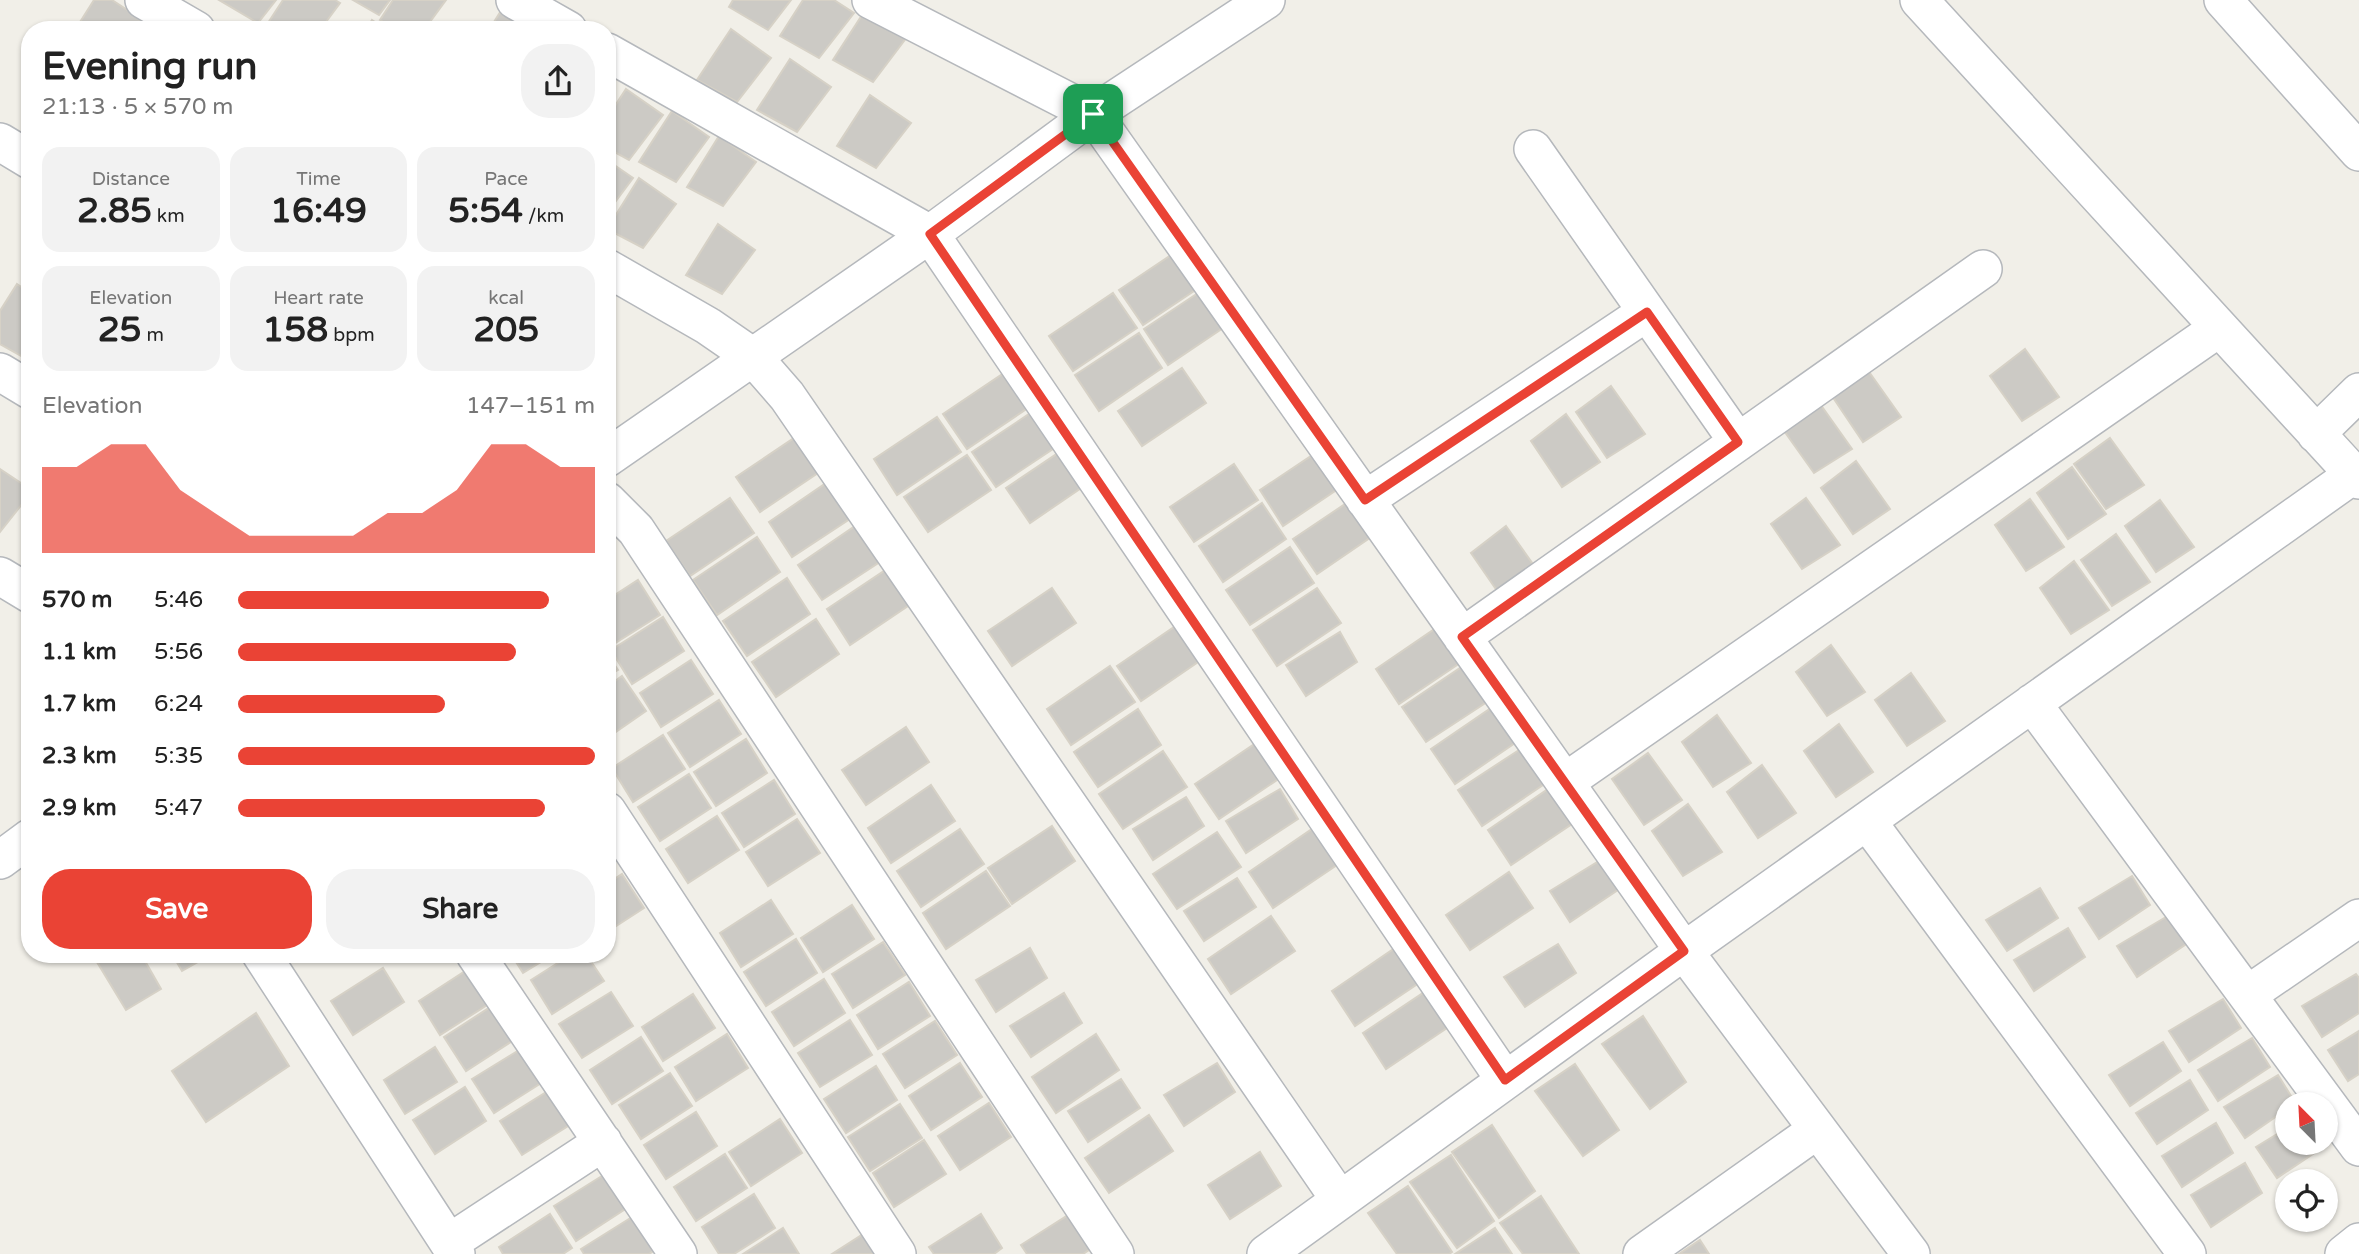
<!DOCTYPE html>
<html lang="en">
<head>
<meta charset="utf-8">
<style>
	:root { --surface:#fff; --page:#f2f2f2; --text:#222; --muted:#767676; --accent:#ea4335 }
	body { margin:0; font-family:"Varela Round",sans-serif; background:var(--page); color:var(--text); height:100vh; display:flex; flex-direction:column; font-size:26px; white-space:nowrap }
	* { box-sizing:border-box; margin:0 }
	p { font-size:23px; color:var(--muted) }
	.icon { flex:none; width:38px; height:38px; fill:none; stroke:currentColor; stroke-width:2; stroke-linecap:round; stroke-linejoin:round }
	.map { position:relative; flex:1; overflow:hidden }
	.details { position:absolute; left:21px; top:21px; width:595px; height:942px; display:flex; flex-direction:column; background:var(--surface); border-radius:28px; box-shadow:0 2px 5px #0004 }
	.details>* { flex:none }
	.needle { width:46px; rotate:336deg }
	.fabs { position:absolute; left:2275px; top:1092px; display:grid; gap:14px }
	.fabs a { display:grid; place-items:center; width:63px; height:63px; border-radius:50%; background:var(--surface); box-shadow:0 2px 5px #0004; font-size:35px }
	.pin { position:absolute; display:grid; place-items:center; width:60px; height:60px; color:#fff; margin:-30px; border-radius:14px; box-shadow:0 4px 10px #0006 }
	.round { display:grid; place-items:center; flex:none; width:74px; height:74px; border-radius:28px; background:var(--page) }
	.overview { display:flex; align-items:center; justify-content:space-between; height:119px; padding:0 21px }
	h1 { font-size:38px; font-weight:800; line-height:52px }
	.stats { display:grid; grid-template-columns:repeat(3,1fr); gap:10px; height:119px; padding:7px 21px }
	.stats div { display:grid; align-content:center; border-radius:18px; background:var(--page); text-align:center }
	.stats b { font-size:35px; font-weight:800 }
	.stats small { font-size:19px; font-weight:400 }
	.stats p { font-size:19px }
	.chart { height:196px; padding:14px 21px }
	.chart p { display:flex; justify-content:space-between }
	.chart svg { width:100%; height:126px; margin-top:7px; fill:var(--accent); opacity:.7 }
	.primary-button { display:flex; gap:14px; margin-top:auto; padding:14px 21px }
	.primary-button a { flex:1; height:80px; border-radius:28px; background:var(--accent); color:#fff; font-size:28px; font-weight:800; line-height:80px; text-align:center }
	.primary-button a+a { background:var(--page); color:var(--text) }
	ul { padding:0 21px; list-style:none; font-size:23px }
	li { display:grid; grid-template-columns:112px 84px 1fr; align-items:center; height:52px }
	li i { height:18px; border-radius:9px; background:var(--accent) }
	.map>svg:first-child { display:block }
</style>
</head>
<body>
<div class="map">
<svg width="2359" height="1254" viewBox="0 0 2359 1254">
	<rect width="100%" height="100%" fill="#f1efe8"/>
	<!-- building -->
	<path fill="#cccac5" stroke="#d6d1c6" stroke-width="2" d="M 94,0 L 112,0 L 141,19 L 133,30 L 75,30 Z
		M 219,0 L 276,0 L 258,23 Z
		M 283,0 L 335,0 L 340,3 L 320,30 L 272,30 L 266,26 Z
		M 353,0 L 390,0 L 379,15 Z
		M 393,0 L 446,0 L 424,30 L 397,30 L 380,20 Z
		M 733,0 L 791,0 L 768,30 L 729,7 Z
		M 803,0 L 834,0 L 854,13 L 819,58 L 780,36 Z
		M 504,6 L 537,30 L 489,30 Z
		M 866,9 L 907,37 L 873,82 L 833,60 Z
		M 372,20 L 387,30 L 366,30 Z
		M 731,29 L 771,58 L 737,102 L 697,80 Z
		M 790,59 L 831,87 L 797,132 L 757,110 Z
		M 626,89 L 663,115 L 629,160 L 607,148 L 607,118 Z
		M 870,95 L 911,123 L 876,168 L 837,146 Z
		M 672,111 L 709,137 L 676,182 L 639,162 Z
		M 719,136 L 756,162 L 723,206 L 687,187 Z
		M 607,160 L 633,178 L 607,213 Z
		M 639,178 L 676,204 L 643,248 L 607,229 Z
		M 718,224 L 755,250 L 722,294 L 686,275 Z
		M 1183,247 L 1206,283 L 1143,325 L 1119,290 Z
		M 17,284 L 30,293 L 30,349 L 23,357 L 0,344 L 0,311 Z
		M 1207,287 L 1232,322 L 1168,365 L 1144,329 Z
		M 1113,293 L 1137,328 L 1073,371 L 1049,336 Z
		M 1139,333 L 1162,368 L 1099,411 L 1075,375 Z
		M 2025,349 L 2059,397 L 2022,421 L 1990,376 Z
		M 1182,368 L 1206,403 L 1142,446 L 1118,411 Z
		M 1867,369 L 1901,417 L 1863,442 L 1832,396 Z
		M 1007,371 L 1031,406 L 967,449 L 943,414 Z
		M 1611,386 L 1645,434 L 1607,458 L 1576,412 Z
		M 1818,401 L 1852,449 L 1814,473 L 1782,428 Z
		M 1035,410 L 1059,445 L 996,487 L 972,452 Z
		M 1566,414 L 1600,462 L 1562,487 L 1531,441 Z
		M 937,417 L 961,452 L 897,495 L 874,459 Z
		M 800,434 L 824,469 L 760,512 L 736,477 Z
		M 2110,438 L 2144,485 L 2106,509 L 2074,464 Z
		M 1070,445 L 1093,480 L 1030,523 L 1006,488 Z
		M 1323,448 L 1347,483 L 1283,526 L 1260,490 Z
		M 967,455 L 991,490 L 928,532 L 904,497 Z
		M 1856,461 L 1890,509 L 1853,534 L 1821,488 Z
		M 1234,464 L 1258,500 L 1194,542 L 1170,507 Z
		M 2072,467 L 2106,514 L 2068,539 L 2037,493 Z
		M 0,469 L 30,489 L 30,494 L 0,532 Z
		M 832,479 L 856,515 L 792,557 L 769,522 Z
		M 1357,496 L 1380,531 L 1317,574 L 1293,539 Z
		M 730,498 L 754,533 L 690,576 L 666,541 Z
		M 1806,498 L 1840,545 L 1802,569 L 1771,524 Z
		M 2030,499 L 2064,547 L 2026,571 L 1995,525 Z
		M 2160,500 L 2194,547 L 2156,572 L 2125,526 Z
		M 1262,503 L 1286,539 L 1223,582 L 1199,546 Z
		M 861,522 L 886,558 L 822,600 L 798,565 Z
		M 1506,526 L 1540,574 L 1502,598 L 1471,553 Z
		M 2116,534 L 2150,582 L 2112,606 L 2081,560 Z
		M 757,537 L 780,572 L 717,615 L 693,580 Z
		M 1290,547 L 1314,583 L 1250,625 L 1226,590 Z
		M 2074,561 L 2109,610 L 2071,634 L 2040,588 Z
		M 890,567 L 914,602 L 850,645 L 827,609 Z
		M 787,578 L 810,614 L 747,656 L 723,621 Z
		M 638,580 L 660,615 L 609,647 L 607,600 Z
		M 1052,588 L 1076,623 L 1012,666 L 988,631 Z
		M 1317,588 L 1341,623 L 1277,666 L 1253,630 Z
		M 663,617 L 684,651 L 632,684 L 611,650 Z
		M 816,619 L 839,654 L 776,697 L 752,662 Z
		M 1180,623 L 1204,658 L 1141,701 L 1117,666 Z
		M 1439,626 L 1463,661 L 1399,704 L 1376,669 Z
		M 1340,632 L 1357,662 L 1306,696 L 1286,665 Z
		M 1831,645 L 1865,692 L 1827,716 L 1796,672 Z
		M 607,654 L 618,670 L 607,676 Z
		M 691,660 L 713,694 L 661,727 L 640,693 Z
		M 1466,664 L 1490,700 L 1426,742 L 1402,707 Z
		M 1110,666 L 1135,702 L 1071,745 L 1047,709 Z
		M 1911,673 L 1945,721 L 1907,746 L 1875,700 Z
		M 622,676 L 646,711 L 607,738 L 607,687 Z
		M 719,700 L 741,734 L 690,767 L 668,733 Z
		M 1494,706 L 1518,741 L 1455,784 L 1431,749 Z
		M 1138,709 L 1161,745 L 1098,787 L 1074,752 Z
		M 1717,715 L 1751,763 L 1713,787 L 1682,742 Z
		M 1839,724 L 1873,772 L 1836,797 L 1804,751 Z
		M 906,727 L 929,762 L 866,805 L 842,770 Z
		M 663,735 L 685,769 L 633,802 L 612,768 Z
		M 746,739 L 767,773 L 716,806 L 694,772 Z
		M 1259,741 L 1283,776 L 1219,819 L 1195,784 Z
		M 1522,748 L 1546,783 L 1482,826 L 1458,790 Z
		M 1163,751 L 1187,787 L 1123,829 L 1099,794 Z
		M 1648,753 L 1682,800 L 1644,825 L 1612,779 Z
		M 1762,765 L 1796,813 L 1758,838 L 1727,792 Z
		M 689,774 L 711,808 L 660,841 L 638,807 Z
		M 774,780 L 795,814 L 744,847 L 722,813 Z
		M 931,785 L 955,821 L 891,863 L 868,828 Z
		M 1551,787 L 1575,822 L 1511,865 L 1488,830 Z
		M 1280,789 L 1298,819 L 1246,853 L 1226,821 Z
		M 1186,797 L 1204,826 L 1153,860 L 1133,829 Z
		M 1688,804 L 1722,852 L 1683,876 L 1652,831 Z
		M 717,816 L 739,850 L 688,883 L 666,849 Z
		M 797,819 L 820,853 L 768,886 L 746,852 Z
		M 1052,826 L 1075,861 L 1012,904 L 988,868 Z
		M 960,829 L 984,864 L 921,907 L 897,871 Z
		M 1312,829 L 1337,865 L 1273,908 L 1249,872 Z
		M 1217,832 L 1241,867 L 1177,909 L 1153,874 Z
		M 607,843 L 616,857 L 607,862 Z
		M 1604,858 L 1621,888 L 1570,922 L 1550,891 Z
		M 986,871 L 1010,906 L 946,949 L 923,913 Z
		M 1509,872 L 1533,908 L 1470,950 L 1446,915 Z
		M 622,874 L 644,908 L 607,932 L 607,884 Z
		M 2132,876 L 2150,905 L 2099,939 L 2079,908 Z
		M 1237,878 L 1256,907 L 1204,941 L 1184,911 Z
		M 2040,888 L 2058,918 L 2007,951 L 1986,920 Z
		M 771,900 L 793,934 L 741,967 L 720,933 Z
		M 852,905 L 874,939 L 823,972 L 801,938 Z
		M 2171,914 L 2188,943 L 2137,977 L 2117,946 Z
		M 1271,916 L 1295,951 L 1231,994 L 1208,959 Z
		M 2068,928 L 2085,957 L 2034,991 L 2014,960 Z
		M 796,939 L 817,973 L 766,1006 L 744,972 Z
		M 883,942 L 905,975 L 853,1008 L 832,974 Z
		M 1558,944 L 1576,973 L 1525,1007 L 1504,977 Z
		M 1030,948 L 1047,978 L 996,1012 L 976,980 Z
		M 1395,948 L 1419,983 L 1355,1026 L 1332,991 Z
		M 111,954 L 141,954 L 161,989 L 126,1010 L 97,962 Z
		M 172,954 L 212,954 L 182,971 Z
		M 511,954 L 554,954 L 523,973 Z
		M 572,954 L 586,954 L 604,981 L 552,1014 L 531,980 Z
		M 383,968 L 404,1002 L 353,1035 L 331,1001 Z
		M 470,968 L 492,1002 L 440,1035 L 419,1001 Z
		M 2356,974 L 2359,978 L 2359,1013 L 2322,1037 L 2302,1006 Z
		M 824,979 L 845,1013 L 794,1046 L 772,1012 Z
		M 909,982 L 930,1016 L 878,1049 L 857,1015 Z
		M 1426,991 L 1450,1026 L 1386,1069 L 1363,1033 Z
		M 611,992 L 633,1026 L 582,1058 L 559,1024 Z
		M 1064,993 L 1082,1023 L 1031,1057 L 1010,1026 Z
		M 693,994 L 715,1028 L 663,1061 L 642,1027 Z
		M 2223,999 L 2241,1028 L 2189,1062 L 2169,1031 Z
		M 495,1004 L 517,1038 L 466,1071 L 444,1037 Z
		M 256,1013 L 289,1066 L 206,1122 L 172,1071 Z
		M 1643,1016 L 1686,1082 L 1650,1109 L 1602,1044 Z
		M 850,1020 L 872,1055 L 820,1087 L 798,1053 Z
		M 935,1021 L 957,1055 L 905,1088 L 883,1054 Z
		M 2359,1031 L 2359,1074 L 2348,1081 L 2328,1050 Z
		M 727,1034 L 748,1068 L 696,1101 L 675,1067 Z
		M 1096,1034 L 1119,1070 L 1056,1113 L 1032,1077 Z
		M 641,1037 L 663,1071 L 612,1104 L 590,1070 Z
		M 2252,1038 L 2270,1067 L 2218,1101 L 2198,1070 Z
		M 2163,1042 L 2181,1071 L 2130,1106 L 2109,1075 Z
		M 435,1047 L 457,1082 L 405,1114 L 384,1080 Z
		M 524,1047 L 546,1080 L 494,1113 L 472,1079 Z
		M 960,1063 L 982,1097 L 931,1130 L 909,1096 Z
		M 1217,1063 L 1235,1092 L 1184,1126 L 1164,1095 Z
		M 1575,1064 L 1619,1130 L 1583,1156 L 1535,1091 Z
		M 876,1066 L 897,1100 L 846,1133 L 824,1099 Z
		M 670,1073 L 692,1106 L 641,1139 L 619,1105 Z
		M 2278,1075 L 2296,1104 L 2287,1104 L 2287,1109 L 2245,1138 L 2224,1107 Z
		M 1121,1079 L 1140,1108 L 1088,1142 L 1068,1111 Z
		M 2190,1080 L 2208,1110 L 2157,1144 L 2136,1113 Z
		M 465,1087 L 486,1121 L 435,1154 L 413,1120 Z
		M 551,1089 L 573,1123 L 522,1155 L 500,1121 Z
		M 989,1103 L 1011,1137 L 960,1170 L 938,1136 Z
		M 900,1104 L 922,1138 L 870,1171 L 848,1137 Z
		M 696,1112 L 717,1146 L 666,1179 L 644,1145 Z
		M 1149,1115 L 1173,1151 L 1109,1193 L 1085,1158 Z
		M 780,1119 L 802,1153 L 751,1186 L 729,1152 Z
		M 2216,1123 L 2233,1153 L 2182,1187 L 2162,1156 Z
		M 1492,1125 L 1535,1191 L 1499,1218 L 1452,1152 Z
		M 2287,1128 L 2287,1143 L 2326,1143 L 2326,1140 L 2328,1144 L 2277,1178 L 2256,1147 Z
		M 924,1140 L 946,1174 L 894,1207 L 873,1173 Z
		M 1260,1152 L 1281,1186 L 1230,1219 L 1208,1185 Z
		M 725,1154 L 747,1188 L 696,1221 L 674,1187 Z
		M 1451,1155 L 1494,1221 L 1457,1248 L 1410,1182 Z
		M 2245,1163 L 2262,1193 L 2211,1227 L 2191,1195 Z
		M 605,1174 L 627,1208 L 576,1241 L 554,1206 Z
		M 1408,1186 L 1452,1252 L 1449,1254 L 1397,1254 L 1368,1213 Z
		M 754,1194 L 775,1228 L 734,1254 L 719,1254 L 702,1227 Z
		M 1541,1196 L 1579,1254 L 1523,1254 L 1500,1223 Z
		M 1073,1212 L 1095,1246 L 1083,1254 L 1027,1254 L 1021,1245 Z
		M 550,1214 L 572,1248 L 563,1254 L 503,1254 L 499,1247 Z
		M 981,1214 L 1002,1248 L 994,1254 L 934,1254 L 929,1247 Z
		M 632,1217 L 655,1250 L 649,1254 L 584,1254 L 581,1249 Z
		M 783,1228 L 799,1254 L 743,1254 Z
		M 1495,1228 L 1512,1254 L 1455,1254 Z
		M 868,1231 L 882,1254 L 832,1254 Z
		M 1700,1240 L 1709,1254 L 1679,1254 Z"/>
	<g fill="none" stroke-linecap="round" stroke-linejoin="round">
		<!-- minor casing -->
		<g stroke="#b5b8bc" stroke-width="40">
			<path id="minor" d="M 144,0 L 196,30
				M 515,0 L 568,30
				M 871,0 L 1093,114 L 1684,951 L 1911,1254
				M 1919,0 L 2359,480
				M 2223,0 L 2359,152
				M 607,52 L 930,234 L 1505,1080
				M 0,142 L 30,160
				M 1533,149 L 1738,442
				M 607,268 L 708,326 L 753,357 L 787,396 L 1340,1200
				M 0,372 L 30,390
				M 2316,434 L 2359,392
				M 607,458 L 930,234 L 1093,114 L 1266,0
				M 1365,500 L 1647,312
				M 607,501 L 636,530 L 1115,1254
				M 0,576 L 30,594
				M 1462,637 L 1983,269
				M 2032,703 L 2359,1147
				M 1565,782 L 2219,328
				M 607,811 L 897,1254
				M 1867,821 L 2187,1254
				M 0,860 L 30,838
				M 261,954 L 456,1254
				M 475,954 L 678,1254
				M 2247,995 L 2359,918
				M 449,1243 L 603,1142
				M 1266,1254 L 1684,951 L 2353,475
				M 1642,1254 L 1817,1130
				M 2344,1254 L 2359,1242"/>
		</g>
		<!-- minor -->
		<use href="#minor" stroke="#fff" stroke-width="37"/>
	</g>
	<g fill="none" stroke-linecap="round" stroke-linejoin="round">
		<!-- route casing -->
		<g stroke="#fff" stroke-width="14">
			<path id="route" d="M 1093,114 L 1365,500 L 1647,312 L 1738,442 L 1462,637 L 1684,951 L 1505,1080 L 930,234 Z"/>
		</g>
		<!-- route -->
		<use href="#route" stroke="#ea4335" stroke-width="9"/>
	</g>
</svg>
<div class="fabs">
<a><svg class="needle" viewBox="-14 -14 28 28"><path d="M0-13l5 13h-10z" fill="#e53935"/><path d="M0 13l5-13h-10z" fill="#767676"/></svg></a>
<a><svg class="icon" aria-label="locate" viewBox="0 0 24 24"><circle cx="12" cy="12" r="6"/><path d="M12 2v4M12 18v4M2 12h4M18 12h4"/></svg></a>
</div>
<div class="pin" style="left:1093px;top:114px;background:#1e9e55"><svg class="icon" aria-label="arrive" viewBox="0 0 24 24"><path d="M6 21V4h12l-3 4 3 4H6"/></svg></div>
<section class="details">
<div class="overview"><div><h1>Evening run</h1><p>21:13 · 5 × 570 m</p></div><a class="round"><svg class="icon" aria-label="share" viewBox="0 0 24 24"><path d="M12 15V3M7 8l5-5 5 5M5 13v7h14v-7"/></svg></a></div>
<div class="stats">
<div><p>Distance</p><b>2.85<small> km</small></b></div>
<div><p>Time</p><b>16:49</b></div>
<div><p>Pace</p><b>5:54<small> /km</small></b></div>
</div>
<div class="stats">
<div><p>Elevation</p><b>25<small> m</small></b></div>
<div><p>Heart rate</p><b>158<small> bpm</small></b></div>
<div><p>kcal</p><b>205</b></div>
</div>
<div class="chart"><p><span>Elevation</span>147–151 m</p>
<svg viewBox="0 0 160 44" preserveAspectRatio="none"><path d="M0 44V14L10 14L20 6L30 6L40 22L50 30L60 38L70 38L80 38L90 38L100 30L110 30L120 22L130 6L140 6L150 14L160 14V44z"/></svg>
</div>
<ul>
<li><b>570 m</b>5:46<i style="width:87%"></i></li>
<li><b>1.1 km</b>5:56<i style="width:78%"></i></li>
<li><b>1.7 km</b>6:24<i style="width:58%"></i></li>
<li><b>2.3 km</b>5:35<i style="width:100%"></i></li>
<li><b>2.9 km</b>5:47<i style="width:86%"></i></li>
</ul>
<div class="primary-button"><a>Save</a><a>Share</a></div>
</section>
</div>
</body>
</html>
